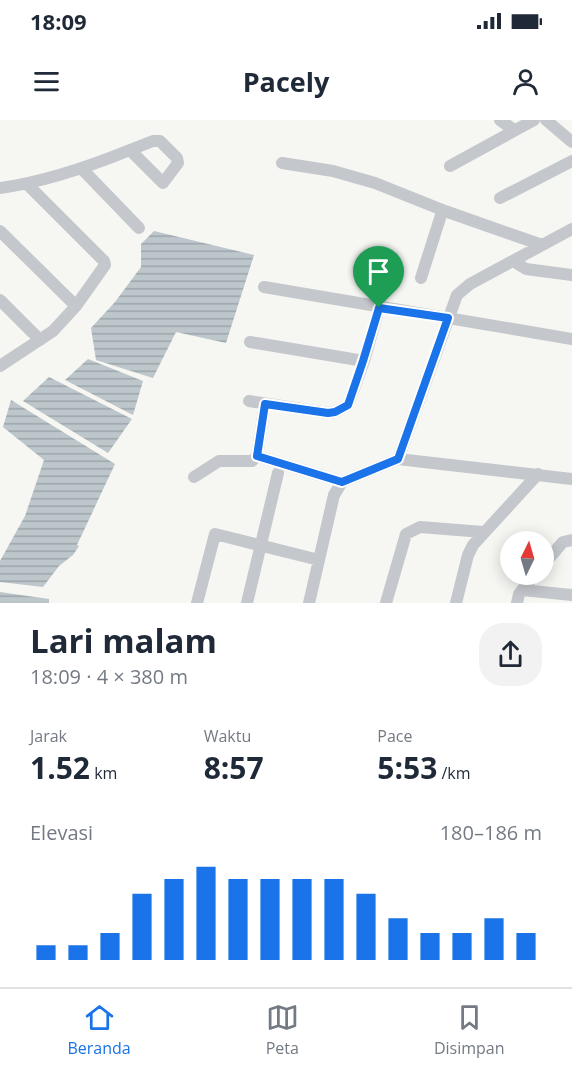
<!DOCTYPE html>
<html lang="id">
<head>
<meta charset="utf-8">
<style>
	:root { --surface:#fff; --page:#f2f2f3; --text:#1f2937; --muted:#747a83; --line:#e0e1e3; --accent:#1a73e8 }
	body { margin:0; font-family:"Open Sans",sans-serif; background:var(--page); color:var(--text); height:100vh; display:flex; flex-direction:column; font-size:22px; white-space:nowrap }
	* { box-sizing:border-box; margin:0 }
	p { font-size:20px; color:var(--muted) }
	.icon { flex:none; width:33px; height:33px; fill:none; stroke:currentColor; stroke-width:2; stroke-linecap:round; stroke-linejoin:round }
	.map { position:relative; height:483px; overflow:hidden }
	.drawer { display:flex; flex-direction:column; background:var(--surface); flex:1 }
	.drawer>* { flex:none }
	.needle { width:39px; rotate:5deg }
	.fabs { position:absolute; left:500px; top:411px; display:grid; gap:12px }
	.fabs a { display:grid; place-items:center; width:54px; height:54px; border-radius:50%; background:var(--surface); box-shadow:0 3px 15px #0003; font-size:30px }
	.pin { position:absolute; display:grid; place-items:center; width:51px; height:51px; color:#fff; margin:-62px -26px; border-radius:50% 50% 50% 0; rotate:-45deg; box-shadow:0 0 6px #0007 }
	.pin .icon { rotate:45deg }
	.round { display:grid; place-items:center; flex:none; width:63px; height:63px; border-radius:24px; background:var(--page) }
	.summary { display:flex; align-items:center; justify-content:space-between; height:102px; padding:0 30px }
	h1 { font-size:33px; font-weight:700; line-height:45px }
	.stats { display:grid; grid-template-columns:repeat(3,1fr); gap:9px; height:102px; padding:6px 30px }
	.stats div { display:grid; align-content:center }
	.stats b { font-size:30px; font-weight:700 }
	.stats small { font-size:16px; font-weight:400 }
	.stats p { font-size:16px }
	.chart { height:168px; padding:12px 30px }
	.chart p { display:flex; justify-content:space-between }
	.chart svg { width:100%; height:108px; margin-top:6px; stroke:var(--accent); stroke-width:6 }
	.status { display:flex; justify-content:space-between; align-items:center; height:42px; padding:0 30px; background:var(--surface); direction:ltr }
	.status svg { height:16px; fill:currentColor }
	header { display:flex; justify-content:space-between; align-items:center; height:78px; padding:0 30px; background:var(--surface); font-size:27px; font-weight:700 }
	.tabs { display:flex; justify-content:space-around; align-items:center; height:84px; border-top:2px solid var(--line); background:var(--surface); font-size:16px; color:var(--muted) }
	.tabs a { display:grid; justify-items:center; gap:3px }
	.tabs .current { color:var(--accent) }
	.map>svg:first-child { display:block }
</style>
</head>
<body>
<div class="status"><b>18:09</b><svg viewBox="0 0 49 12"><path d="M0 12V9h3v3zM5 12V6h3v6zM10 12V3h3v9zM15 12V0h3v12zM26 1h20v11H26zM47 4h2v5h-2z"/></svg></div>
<header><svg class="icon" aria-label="menu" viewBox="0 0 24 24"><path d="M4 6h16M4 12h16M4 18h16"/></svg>Pacely<svg class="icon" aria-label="person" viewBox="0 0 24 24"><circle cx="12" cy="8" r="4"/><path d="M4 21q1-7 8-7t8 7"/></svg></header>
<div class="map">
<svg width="572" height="483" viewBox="0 0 572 483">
	<defs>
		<pattern id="water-rules" width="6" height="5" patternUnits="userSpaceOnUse" patternTransform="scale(1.5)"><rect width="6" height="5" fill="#bcc6cb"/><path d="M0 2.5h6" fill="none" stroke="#9ca5aa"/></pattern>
	</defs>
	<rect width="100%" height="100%" fill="#f6f6f3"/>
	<!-- water -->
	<path fill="url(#water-rules)" d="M 154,111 L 254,135 L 226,223 L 176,212 L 153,258 L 96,240 L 91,208 L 115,182 L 141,147 L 141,124 Z
		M 88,239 L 143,261 L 133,295 L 65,260 Z
		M 49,257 L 132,299 L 108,333 L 23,281 Z
		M 11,280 L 115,344 L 77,425 L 79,426 L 73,435 L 59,446 L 43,467 L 0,462 L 0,441 L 25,396 L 44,340 L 3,307 Z
		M 0,472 L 49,479 L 49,483 L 0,483 Z"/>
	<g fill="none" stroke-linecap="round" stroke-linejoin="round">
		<!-- street -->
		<path stroke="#c4c7cb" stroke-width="12" d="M 500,0 L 514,10
			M 546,0 L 572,22
			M 282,43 L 333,51 L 375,63 L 445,91
			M 450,46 L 534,0
			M 82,49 L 139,108
			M 0,68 C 45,62 88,47 130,30 L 163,63 L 178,43 L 177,38 L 160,21 L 153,21 L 130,30
			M 500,78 L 572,41
			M 0,111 L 76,186
			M 513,141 L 526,149 L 572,155
			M 421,158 L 441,95 L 445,91 L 542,125
			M 264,167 L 572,219
			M 0,180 L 40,220
			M 250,222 L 364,241
			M 0,246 L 53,211 L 76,186 L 105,145 L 104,141 L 27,64
			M 249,281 L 328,293 L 335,292 L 348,285 L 364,241 L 379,188
			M 257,336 L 265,284
			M 398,339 L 572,359
			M 194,357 L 219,341 L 252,341 L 257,336 L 342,362
			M 543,445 L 563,422 L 572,420
			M 522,470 L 572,475
			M 197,483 L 215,414 L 319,440
			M 247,483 L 278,353
			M 309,483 L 334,375 L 342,362 L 398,339 L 457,175 L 470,164 L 572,109
			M 386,483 L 406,414 L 420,407 L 483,412
			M 456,483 L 468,435 L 473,425 L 538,354
			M 517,483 L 519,474 L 535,454"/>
	</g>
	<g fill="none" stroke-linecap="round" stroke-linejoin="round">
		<!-- route casing -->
		<g stroke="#fff" stroke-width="12">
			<path id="route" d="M 379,188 L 448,198 L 398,339 L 342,362 L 257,336 L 265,284 L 328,293 L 335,292 L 348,285 L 363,241 Z"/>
		</g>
		<!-- route -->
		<use href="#route" stroke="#1a73e8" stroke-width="8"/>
	</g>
</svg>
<div class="fabs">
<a><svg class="needle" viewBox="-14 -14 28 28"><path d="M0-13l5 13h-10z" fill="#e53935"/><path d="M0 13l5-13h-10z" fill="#747a83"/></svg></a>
</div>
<div class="pin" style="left:379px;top:188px;background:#1e9e55"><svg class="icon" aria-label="arrive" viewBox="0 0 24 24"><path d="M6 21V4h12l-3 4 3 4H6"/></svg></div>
</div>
<section class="drawer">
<div class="summary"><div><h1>Lari malam</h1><p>18:09 · 4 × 380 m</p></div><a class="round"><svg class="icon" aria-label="share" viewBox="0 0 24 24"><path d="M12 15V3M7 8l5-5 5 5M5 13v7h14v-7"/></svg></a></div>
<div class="stats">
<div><p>Jarak</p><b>1.52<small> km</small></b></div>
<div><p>Waktu</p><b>8:57</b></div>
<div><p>Pace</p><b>5:53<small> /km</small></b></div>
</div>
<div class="chart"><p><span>Elevasi</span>180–186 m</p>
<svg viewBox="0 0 160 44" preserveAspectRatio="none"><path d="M5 44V38M15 44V38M25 44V33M35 44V17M45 44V11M55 44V6M65 44V11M75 44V11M85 44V11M95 44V11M105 44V17M115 44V27M125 44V33M135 44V33M145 44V27M155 44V33"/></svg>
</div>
</section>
<nav class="tabs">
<a class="current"><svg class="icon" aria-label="home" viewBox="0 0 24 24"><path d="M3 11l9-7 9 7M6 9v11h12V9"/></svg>Beranda</a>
<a><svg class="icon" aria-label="map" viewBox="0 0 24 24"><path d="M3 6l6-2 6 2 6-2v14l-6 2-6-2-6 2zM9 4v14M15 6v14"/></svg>Peta</a>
<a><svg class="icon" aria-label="saved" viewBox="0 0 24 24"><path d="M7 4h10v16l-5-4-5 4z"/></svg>Disimpan</a>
</nav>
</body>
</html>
